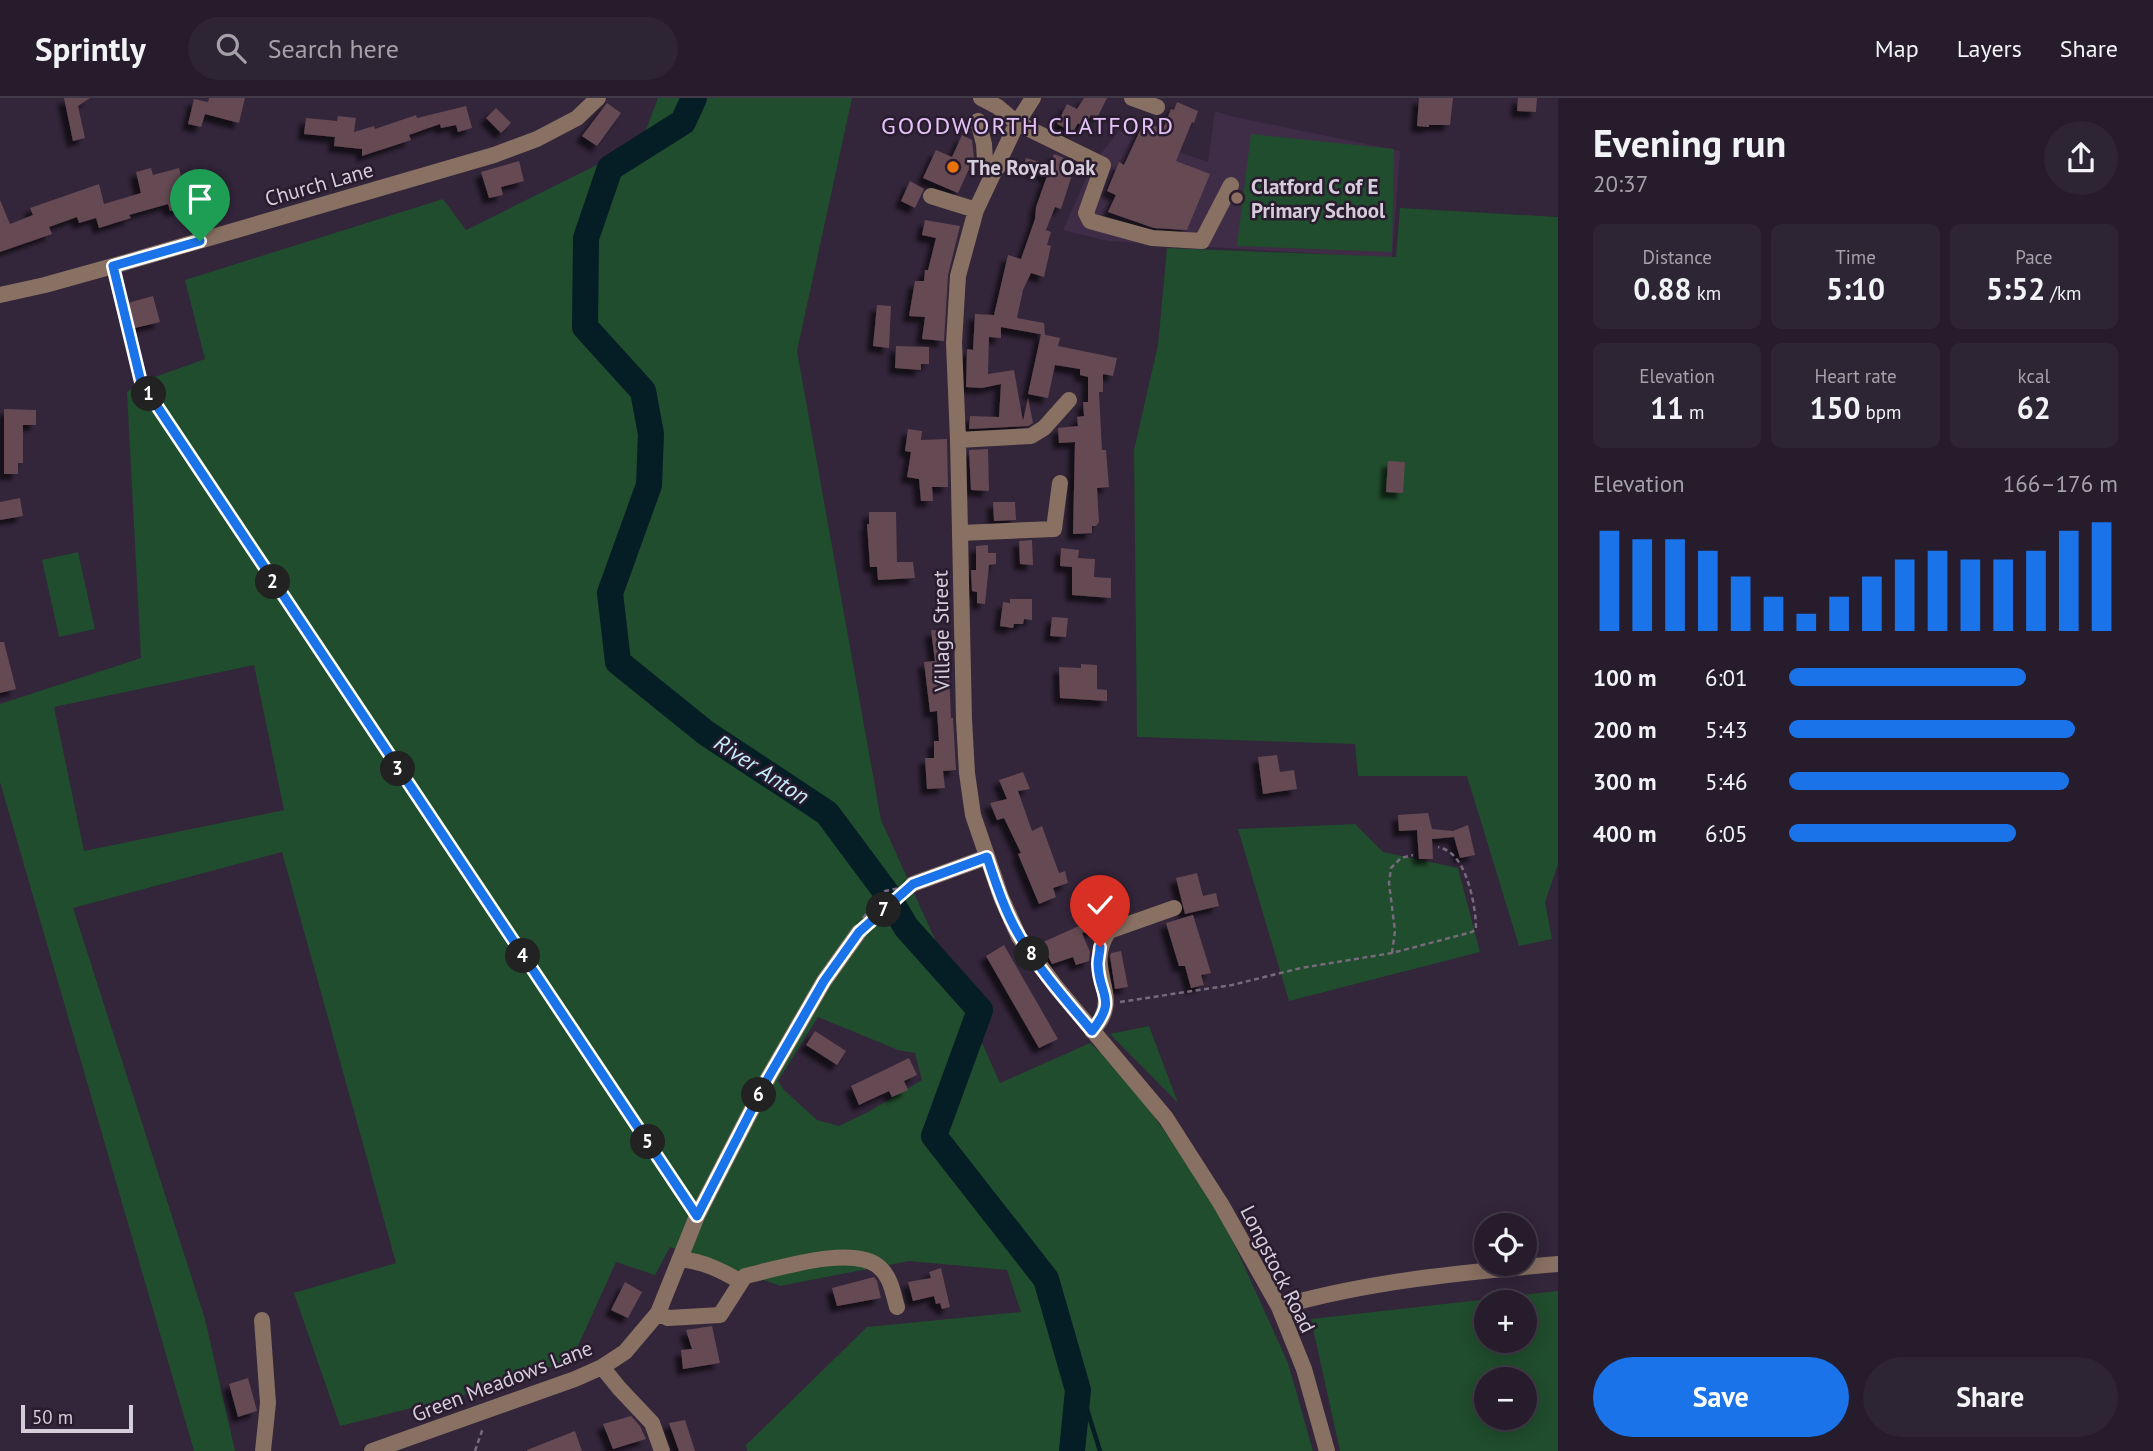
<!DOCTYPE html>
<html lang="en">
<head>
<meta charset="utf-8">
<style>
	:root { --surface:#261c2c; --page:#2e2534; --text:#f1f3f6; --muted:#a4a1a9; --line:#423a48; --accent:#1a73e8 }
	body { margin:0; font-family:"PT Sans",sans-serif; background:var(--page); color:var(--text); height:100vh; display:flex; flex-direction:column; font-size:26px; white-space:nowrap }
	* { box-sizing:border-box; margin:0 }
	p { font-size:23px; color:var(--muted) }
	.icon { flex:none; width:38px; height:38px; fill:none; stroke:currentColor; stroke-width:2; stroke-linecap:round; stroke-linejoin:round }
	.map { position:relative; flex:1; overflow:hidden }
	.side { display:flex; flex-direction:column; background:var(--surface); width:595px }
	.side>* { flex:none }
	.controls { position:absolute; left:1474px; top:1115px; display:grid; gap:14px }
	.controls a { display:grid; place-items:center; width:63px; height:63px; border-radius:50%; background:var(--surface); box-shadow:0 4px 18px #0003,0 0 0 2px var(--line); font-size:35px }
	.scale { position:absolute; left:21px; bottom:18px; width:112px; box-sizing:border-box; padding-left:7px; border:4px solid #d6cdda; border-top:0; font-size:19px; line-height:24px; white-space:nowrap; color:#d6cdda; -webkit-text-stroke:5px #291c2f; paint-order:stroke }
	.pin { position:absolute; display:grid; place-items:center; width:60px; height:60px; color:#fff; margin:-72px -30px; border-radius:50% 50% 50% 0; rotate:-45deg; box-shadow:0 0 7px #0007 }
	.pin .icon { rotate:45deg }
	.km { position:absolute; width:35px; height:35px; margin:-18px; border-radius:50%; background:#222; color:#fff; font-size:19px; line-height:35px; text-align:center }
	.round { display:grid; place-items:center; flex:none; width:74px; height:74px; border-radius:37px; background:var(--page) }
	.overview { display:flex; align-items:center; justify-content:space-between; height:119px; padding:0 35px }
	h1 { font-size:38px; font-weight:700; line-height:52px }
	.stats { display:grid; grid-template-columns:repeat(3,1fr); gap:10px; height:119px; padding:7px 35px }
	.stats div { display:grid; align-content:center; border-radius:10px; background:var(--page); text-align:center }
	.stats b { font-size:30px; font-weight:700 }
	.stats small { font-size:19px; font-weight:400 }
	.stats p { font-size:19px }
	.chart { height:196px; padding:14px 35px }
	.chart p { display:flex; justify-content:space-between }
	.chart svg { width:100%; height:126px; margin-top:7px; stroke:var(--accent); stroke-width:6 }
	.cta { display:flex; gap:14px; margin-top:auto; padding:14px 35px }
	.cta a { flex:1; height:80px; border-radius:42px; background:var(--accent); color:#fff; font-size:28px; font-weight:700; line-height:80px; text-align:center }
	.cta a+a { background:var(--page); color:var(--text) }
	ul { padding:0 35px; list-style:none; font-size:23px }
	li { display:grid; grid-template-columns:112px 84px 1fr; align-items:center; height:52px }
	li i { height:18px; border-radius:9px; background:var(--accent) }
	header { display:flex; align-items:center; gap:42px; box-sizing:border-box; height:98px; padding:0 35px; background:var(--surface); border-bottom:2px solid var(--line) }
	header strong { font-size:33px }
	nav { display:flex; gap:38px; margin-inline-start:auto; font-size:24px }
	.search { width:490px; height:63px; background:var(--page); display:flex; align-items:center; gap:18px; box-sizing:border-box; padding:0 24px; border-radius:38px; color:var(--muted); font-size:26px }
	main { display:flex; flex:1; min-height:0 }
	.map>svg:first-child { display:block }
</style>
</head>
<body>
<header>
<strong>Sprintly</strong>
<div class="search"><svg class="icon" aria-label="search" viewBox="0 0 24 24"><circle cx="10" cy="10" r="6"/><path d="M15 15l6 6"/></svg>Search here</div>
<nav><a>Map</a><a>Layers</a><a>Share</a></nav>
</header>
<main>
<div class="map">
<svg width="1558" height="1353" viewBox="0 0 1558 1353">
	<defs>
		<filter id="shadow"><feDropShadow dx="-6" dy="6" stdDeviation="2" flood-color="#0009"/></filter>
	</defs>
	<rect width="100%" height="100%" fill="#33253a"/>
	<!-- built -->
	<path fill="#3f2d47" d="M 1215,13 L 1234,19 L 1400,53 L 1392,160 L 1108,143 L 1063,132 L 1092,67 L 1119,33 L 1208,64 Z"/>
	<!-- green -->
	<path fill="#204d2d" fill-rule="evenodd" d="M 658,0 L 852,0 L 797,253 L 881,722 L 1000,985 L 1090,945 L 1124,976 L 1203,1088 L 1235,1148 L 1288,1265 L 1313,1353 L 747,1353 L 746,1347 L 867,1229 L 1021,1214 L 1007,1172 L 909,1163 L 780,1188 L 670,1149 L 655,1177 L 616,1164 L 573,1259 L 523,1282 L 340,1328 L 294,1195 L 396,1165 L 282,754 L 73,810 L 205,1221 L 235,1353 L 194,1353 L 0,684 L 0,606 L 141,560 L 127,294 L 141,284 L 205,261 L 185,182 L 443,101 L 466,132 L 641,45 ZM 254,567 L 284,712 L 84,753 L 54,609 ZM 818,919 L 898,952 L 915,955 L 922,982 L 870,1013 L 839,1028 L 817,1022 L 784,992 L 778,983 Z
		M 1251,36 L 1394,51 L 1392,154 L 1237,148 Z
		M 1400,110 L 1558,119 L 1558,766 L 1545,804 L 1552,841 L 1519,848 L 1467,678 L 1358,678 L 1355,646 L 1137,639 L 1134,352 L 1158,247 L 1167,150 L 1396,159 Z
		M 78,454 L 95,531 L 59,539 L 42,462 Z
		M 1355,726 L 1383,754 L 1458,770 L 1480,854 L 1289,903 L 1238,731 Z
		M 1149,928 L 1178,1005 L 1110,936 Z
		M 1558,1193 L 1558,1353 L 1340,1353 L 1311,1221 ZM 1486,1204 L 1524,1204 L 1524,1242 L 1486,1242 ZM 1486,1281 L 1524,1281 L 1524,1320 L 1486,1320 Z"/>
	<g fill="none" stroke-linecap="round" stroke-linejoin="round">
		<!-- stream -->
		<path stroke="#051d25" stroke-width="4.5" d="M 1046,1181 L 1100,1353"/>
		<!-- river -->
		<path stroke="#051d25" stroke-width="26" d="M 694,0 L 683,24 L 610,70 L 586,140 L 585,229 L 643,293 L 651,336 L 649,387 L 610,495 L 618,564 L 706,635 L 827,715 L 885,793 L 906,829 L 980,912 L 934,1038 L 1046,1181 L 1078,1292 L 1072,1353"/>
	</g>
	<!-- building -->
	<path fill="#654953" filter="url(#shadow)" d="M 64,0 L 90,0 L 78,8 L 85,40 L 73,43 Z
		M 209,0 L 245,0 L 239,25 L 205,16 L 201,29 L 188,26 L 194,1 L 208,4 Z
		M 1084,0 L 1107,0 L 1097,20 L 1091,17 L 1084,29 L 1078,25 L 1073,34 L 1057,26 L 1067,6 L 1077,11 Z
		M 1419,0 L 1453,0 L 1450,27 L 1429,27 L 1429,29 L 1417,28 Z
		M 1518,0 L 1537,0 L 1536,14 L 1517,13 Z
		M 1177,4 L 1198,13 L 1194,25 L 1192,24 L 1176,63 L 1210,76 L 1187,132 L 1154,130 L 1108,114 L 1116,97 L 1107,93 L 1119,64 L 1124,67 L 1144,24 L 1163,31 L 1171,11 L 1174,12 Z
		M 607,5 L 621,15 L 597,48 L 582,38 Z
		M 466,8 L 472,30 L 458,34 L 456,27 L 441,30 L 440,26 L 409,37 L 411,42 L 362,58 L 362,51 L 334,48 L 335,39 L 304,36 L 306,20 L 337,23 L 338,18 L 356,20 L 354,34 L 374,28 L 375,31 L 416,17 L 417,20 Z
		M 496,10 L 511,25 L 501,35 L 486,20 Z
		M 962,37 L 972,42 L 974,60 L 958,95 L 923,80 L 936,52 L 952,59 Z
		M 1054,56 L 1069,62 L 1066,71 L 1073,74 L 1061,111 L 1055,109 L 1046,132 L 1051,134 L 1047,147 L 1051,148 L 1044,179 L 1031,175 L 1023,192 L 1017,220 L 1044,225 L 1045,237 L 1001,229 L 1001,240 L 989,239 L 988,276 L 1014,272 L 1023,323 L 1028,300 L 1033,325 L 1028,328 L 969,331 L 970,318 L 999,319 L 1001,286 L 982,290 L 966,289 L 967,251 L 973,252 L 975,216 L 994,217 L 1008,157 L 1021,161 L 1035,121 L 1036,109 L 1047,78 L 1023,69 L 1026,60 L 1050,67 Z
		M 519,63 L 524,83 L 501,89 L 503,97 L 489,100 L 481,74 Z
		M 151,70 L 153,77 L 179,70 L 189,108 L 170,113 L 168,106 L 129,117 L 131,120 L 99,130 L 96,120 L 79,125 L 77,119 L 49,129 L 52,136 L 0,154 L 0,102 L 10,126 L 33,117 L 30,110 L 99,86 L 104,106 L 141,95 L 136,74 Z
		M 910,83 L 924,91 L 915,110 L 901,103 Z
		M 925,122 L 960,128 L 948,177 L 944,243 L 922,241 L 925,219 L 909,218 L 915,183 L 924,183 L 925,172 L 928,172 L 936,140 L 922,137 Z
		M 153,198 L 160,224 L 135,230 L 128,205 Z
		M 877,207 L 891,208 L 889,250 L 873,248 Z
		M 1041,236 L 1060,240 L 1058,248 L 1117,260 L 1113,278 L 1103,276 L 1103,294 L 1099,294 L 1102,352 L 1106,352 L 1109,389 L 1097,390 L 1099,424 L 1096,428 L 1092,428 L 1092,435 L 1073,436 L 1075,344 L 1059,345 L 1058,330 L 1078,328 L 1077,319 L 1084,318 L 1083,304 L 1088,304 L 1088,279 L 1080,277 L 1080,271 L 1055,267 L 1048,300 L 1028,296 Z
		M 896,248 L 929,249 L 929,266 L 921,266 L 921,272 L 895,270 Z
		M 4,311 L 36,312 L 36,327 L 23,327 L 23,365 L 18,365 L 18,376 L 4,376 Z
		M 908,331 L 922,333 L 921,342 L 947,341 L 948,389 L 932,389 L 933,403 L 921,403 L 919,381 L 907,379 L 911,354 L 905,353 Z
		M 988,351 L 989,393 L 971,392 L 969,352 Z
		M 1388,363 L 1405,364 L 1403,395 L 1386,394 Z
		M 20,400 L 23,418 L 0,422 L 0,404 Z
		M 993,404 L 1015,404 L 1016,422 L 994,423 Z
		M 869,414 L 896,414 L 897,464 L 913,464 L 915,480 L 878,482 L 877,469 L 870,469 L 867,426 L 869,426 Z
		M 1032,442 L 1033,467 L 1020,466 L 1019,443 Z
		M 988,447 L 988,455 L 996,455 L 996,466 L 989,467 L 985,506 L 977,505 L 977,494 L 972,493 L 971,472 L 976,472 L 976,448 Z
		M 1061,450 L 1079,452 L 1078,460 L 1095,461 L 1094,479 L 1111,480 L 1111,500 L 1072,497 L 1072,469 L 1060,468 Z
		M 1010,501 L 1032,501 L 1032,522 L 1024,521 L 1023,526 L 1014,526 L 1013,530 L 1000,528 L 1003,504 L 1010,505 Z
		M 1052,519 L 1068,520 L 1066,539 L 1050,538 Z
		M 931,532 L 947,533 L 951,620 L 953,620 L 956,672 L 943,673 L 945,690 L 927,691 L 925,660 L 934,660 L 934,643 L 939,643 L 937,613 L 930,614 L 924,564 L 935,563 Z
		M 0,544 L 4,544 L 16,591 L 0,595 Z
		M 1081,566 L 1097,567 L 1097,591 L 1107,592 L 1107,603 L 1060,600 L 1059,569 L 1081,570 Z
		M 1277,657 L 1280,674 L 1294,672 L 1297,691 L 1263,696 L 1258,659 Z
		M 1023,674 L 1030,691 L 1018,693 L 1032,733 L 1042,728 L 1059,775 L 1065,773 L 1068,785 L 1053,790 L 1056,799 L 1039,806 L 1018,756 L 1021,755 L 1004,720 L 997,722 L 990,705 L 1007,701 L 999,682 Z
		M 1428,715 L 1432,731 L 1453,733 L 1468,727 L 1475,757 L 1460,760 L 1454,739 L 1432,741 L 1433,761 L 1419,761 L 1417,732 L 1399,733 L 1398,717 Z
		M 1197,775 L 1203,798 L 1216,795 L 1219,808 L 1185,816 L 1176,780 Z
		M 1115,793 L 1123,817 L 1105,823 L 1098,831 L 1082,835 L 1090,854 L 1089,863 L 1076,867 L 1073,859 L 1052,866 L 1041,845 L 1099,819 L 1092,800 Z
		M 1193,817 L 1211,875 L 1201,877 L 1204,887 L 1191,890 L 1185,868 L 1179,868 L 1166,825 Z
		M 1004,847 L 1058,941 L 1039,950 L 986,858 Z
		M 1121,853 L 1128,889 L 1115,891 L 1110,858 L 1111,855 Z
		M 815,933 L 846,953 L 837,967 L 806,947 Z
		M 909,960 L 917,977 L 904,983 L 908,992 L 892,999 L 889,993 L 859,1007 L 851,988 Z
		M 941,1170 L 950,1209 L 942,1211 L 940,1205 L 936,1206 L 934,1198 L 913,1203 L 908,1184 L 931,1180 L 929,1174 Z
		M 874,1179 L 877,1183 L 881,1200 L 837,1208 L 832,1190 Z
		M 625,1184 L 642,1194 L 628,1220 L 611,1212 Z
		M 712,1228 L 720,1265 L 683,1271 L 681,1252 L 692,1251 L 686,1232 Z
		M 248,1280 L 257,1313 L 238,1319 L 229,1286 Z
		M 631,1318 L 640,1328 L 646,1341 L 613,1351 L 603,1326 Z
		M 685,1322 L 695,1353 L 679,1353 L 669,1325 Z
		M 575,1333 L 582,1353 L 527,1353 L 527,1352 Z"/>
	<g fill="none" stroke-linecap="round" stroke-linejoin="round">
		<!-- path -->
		<path stroke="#766a7c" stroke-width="2.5" stroke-dasharray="5 3.5" stroke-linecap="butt" d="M 116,184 L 141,284 L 688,1104
			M 863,820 L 885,793 L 900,790
			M 871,824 L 903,796
			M 1392,855 L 1395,833 L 1389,785 L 1391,770 L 1401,760 L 1413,757
			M 1120,904 L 1232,887 L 1301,870 L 1392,855 L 1472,834 L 1476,831 C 1476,810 1468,765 1448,753 C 1445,751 1441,750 1438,749
			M 475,1353 L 483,1330"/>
		<!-- minor -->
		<path stroke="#887062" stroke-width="16" d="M 981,0 L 998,9 L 1017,25 L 1103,67 L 1086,115 L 1090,123 L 1152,140 L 1202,143 L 1231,87
			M 1033,0 L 1017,25 L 976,112 L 958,178 L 954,245 L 958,342 L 964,621 L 967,675 L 973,717 L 1001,799 L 1019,839 L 1056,889 L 1166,1020 L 1221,1106 L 1279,1209 L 1304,1271 L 1327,1353
			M 1132,0 L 1157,9
			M 978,23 L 984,46 L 985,63 L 998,69
			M 931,98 L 976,112
			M 0,197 L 45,187 L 113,168 L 494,57 L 537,41 L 577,20 L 598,0
			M 958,342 L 1031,338 L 1044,330 L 1069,302
			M 960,435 L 1054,431 L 1060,385
			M 913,786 L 987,759
			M 1092,933 C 1095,929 1100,924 1102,919 C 1116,892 1085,867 1109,833 L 1174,810
			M 681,1161 C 704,1164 721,1172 741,1184
			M 1279,1209 C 1368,1183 1466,1174 1558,1166
			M 658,1215 L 668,1220 L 720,1217 L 745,1178 C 776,1171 854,1146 879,1169 C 891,1179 893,1195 897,1209
			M 262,1222 L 268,1305 L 263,1353
			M 602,1269 L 619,1290 L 652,1325 L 662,1353
			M 372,1353 L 575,1281 L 602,1269 L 625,1254 L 658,1215 L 697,1118 L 768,980 L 824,883 L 859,834"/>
	</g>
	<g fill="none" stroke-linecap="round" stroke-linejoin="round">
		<!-- route casing -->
		<g stroke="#fff" stroke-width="14">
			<path id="route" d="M 200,143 L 113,168 L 141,284 L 697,1118 L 768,980 L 824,883 L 859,834 L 913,786 L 987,759 C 996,786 1005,814 1020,839 C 1040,873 1067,903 1092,933 C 1118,900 1099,899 1098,866 C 1098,861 1100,854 1100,849"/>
		</g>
		<!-- route -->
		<use href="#route" stroke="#1a73e8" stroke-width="9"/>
	</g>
	<!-- markers -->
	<circle fill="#e8710a" stroke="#291c2f" stroke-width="2.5" cx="953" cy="69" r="7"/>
	<circle fill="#8d6e63" stroke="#291c2f" stroke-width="2.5" cx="1237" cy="100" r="7"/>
	<g text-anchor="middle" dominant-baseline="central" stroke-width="5" stroke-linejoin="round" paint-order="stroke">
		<!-- poi labels -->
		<g font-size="21" font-weight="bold" fill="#d6cdda" stroke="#291c2f" text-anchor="start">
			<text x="967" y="69">The Royal Oak</text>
			<text x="1251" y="88">Clatford C of E<tspan x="1251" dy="24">Primary School</tspan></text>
		</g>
		<!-- street labels -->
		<g font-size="21" fill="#d6cdda" stroke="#291c2f">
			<text transform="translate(319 86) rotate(-16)">Church Lane</text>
			<text transform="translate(941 533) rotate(-91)">Village Street</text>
			<text transform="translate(1278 1171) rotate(63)">Longstock Road</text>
			<text transform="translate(502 1283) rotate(-21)">Green Meadows Lane</text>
		</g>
		<!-- water labels -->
		<g font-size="23" font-style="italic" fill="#c2eaf8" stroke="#291c2f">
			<text transform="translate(762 671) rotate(33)">River Anton</text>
		</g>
		<!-- quarter labels -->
		<g font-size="24" letter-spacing="2" fill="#e5c3f8" stroke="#291c2f">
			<text x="1028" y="27">GOODWORTH CLATFORD</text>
		</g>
	</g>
</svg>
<div class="controls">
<a><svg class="icon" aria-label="locate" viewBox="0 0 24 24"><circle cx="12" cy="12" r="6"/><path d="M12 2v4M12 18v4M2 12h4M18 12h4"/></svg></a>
<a>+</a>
<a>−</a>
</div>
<div class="scale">50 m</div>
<div class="pin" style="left:200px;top:143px;background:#1e9e55"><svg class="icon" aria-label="arrive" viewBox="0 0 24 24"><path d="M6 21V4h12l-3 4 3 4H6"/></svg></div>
<div class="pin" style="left:1100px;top:849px;background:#d93025"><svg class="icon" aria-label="check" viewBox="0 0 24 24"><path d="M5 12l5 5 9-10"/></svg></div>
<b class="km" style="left:149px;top:296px">1</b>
<b class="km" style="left:273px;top:484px">2</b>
<b class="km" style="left:398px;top:671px">3</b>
<b class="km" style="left:523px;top:858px">4</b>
<b class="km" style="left:648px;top:1044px">5</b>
<b class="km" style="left:759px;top:997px">6</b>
<b class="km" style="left:884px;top:812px">7</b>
<b class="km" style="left:1032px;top:856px">8</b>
</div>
<section class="side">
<div class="overview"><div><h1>Evening run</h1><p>20:37</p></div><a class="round"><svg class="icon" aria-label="share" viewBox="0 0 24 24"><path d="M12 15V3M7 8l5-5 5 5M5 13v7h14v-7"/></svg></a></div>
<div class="stats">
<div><p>Distance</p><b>0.88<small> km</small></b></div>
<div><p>Time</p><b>5:10</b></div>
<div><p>Pace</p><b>5:52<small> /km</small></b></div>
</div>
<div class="stats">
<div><p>Elevation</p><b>11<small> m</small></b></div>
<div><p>Heart rate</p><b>150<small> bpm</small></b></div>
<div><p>kcal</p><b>62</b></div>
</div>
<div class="chart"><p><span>Elevation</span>166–176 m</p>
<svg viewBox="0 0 160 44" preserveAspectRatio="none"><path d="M5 44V9M15 44V12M25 44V12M35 44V16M45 44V25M55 44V32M65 44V38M75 44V32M85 44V25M95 44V19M105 44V16M115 44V19M125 44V19M135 44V16M145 44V9M155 44V6"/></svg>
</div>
<ul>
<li><b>100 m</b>6:01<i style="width:72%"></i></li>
<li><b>200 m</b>5:43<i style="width:87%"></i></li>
<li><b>300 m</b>5:46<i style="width:85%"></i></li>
<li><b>400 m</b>6:05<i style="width:69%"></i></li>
</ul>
<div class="cta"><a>Save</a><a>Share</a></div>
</section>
</main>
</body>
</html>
